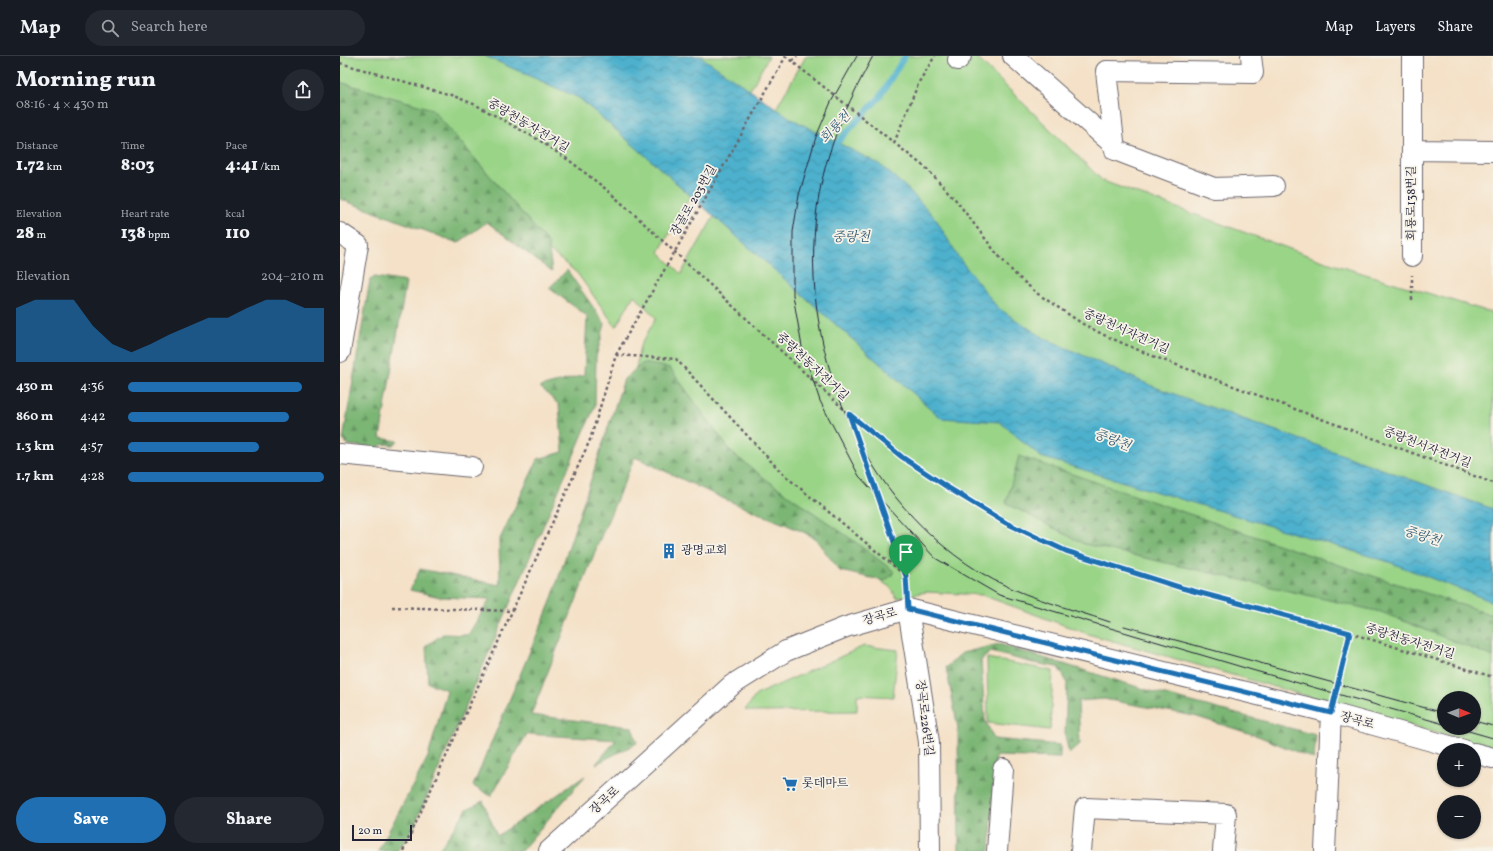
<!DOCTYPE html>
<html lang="en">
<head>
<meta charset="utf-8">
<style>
	:root { --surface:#171b24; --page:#242831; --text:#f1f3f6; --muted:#9ea1a6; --line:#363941; --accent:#1f6fb2 }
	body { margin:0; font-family:Vollkorn,"Noto Serif KR",serif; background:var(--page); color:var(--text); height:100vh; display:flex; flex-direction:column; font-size:15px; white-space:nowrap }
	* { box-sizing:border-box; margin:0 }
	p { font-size:13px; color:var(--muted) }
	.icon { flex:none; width:22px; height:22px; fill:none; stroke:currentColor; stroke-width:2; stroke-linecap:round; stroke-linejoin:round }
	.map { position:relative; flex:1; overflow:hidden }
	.sheet { display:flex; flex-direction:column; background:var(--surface); width:340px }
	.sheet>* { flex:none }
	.needle { width:26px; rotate:91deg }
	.fabs { position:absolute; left:1097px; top:635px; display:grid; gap:8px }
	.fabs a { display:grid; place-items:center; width:44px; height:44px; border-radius:50%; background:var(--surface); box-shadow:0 1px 3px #0004; font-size:20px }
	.scale { position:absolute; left:12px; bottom:10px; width:60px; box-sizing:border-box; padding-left:4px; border:2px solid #22223b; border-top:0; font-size:11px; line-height:14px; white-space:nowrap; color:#22223b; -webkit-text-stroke:3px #f7f3e8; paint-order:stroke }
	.pin { position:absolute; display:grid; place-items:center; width:34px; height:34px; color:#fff; margin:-41px -17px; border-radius:50% 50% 50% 0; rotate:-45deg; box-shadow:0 0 4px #0007 }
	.pin .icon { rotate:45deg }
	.round { display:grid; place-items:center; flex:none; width:42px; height:42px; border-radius:21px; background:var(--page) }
	.head { display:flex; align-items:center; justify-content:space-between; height:68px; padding:0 16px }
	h1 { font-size:22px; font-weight:800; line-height:30px }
	.metrics { display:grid; grid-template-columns:repeat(3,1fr); gap:6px; height:68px; padding:4px 16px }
	.metrics div { display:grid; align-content:center }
	.metrics b { font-size:17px; font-weight:800 }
	.metrics small { font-size:11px; font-weight:400 }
	.metrics p { font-size:11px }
	.chart { height:112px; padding:8px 16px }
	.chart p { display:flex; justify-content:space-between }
	.chart svg { width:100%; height:72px; margin-top:4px; fill:var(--accent); opacity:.7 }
	.button { display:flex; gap:8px; margin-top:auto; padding:8px 16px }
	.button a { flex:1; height:46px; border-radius:24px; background:var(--accent); color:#fff; font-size:16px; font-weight:800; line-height:46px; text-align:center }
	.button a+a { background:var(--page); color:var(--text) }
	ul { padding:0 16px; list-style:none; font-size:13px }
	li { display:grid; grid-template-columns:64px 48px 1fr; align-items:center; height:30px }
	li i { height:10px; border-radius:5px; background:var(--accent) }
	header { display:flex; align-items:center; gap:24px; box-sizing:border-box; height:56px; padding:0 20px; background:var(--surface); border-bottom:1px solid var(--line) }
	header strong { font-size:19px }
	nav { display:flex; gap:22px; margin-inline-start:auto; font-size:14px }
	.search { width:280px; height:36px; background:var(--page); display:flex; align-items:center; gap:10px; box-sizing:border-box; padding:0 14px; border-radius:22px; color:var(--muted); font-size:15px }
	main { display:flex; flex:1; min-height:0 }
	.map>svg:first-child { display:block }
</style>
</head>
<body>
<header>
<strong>Map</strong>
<div class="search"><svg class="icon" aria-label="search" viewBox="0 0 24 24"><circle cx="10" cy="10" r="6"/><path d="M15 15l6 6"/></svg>Search here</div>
<nav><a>Map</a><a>Layers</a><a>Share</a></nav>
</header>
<main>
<section class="sheet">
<div class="head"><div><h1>Morning run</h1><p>08:16 · 4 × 430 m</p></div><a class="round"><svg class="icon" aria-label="share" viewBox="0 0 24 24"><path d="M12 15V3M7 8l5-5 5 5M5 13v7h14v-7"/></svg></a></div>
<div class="metrics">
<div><p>Distance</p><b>1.72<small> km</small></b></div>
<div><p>Time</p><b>8:03</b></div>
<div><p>Pace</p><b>4:41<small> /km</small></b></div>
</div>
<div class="metrics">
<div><p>Elevation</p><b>28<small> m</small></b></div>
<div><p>Heart rate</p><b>138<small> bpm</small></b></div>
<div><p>kcal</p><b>110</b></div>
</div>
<div class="chart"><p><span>Elevation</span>204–210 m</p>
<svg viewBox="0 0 160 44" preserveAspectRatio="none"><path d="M0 44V11L10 6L20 6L30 6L40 22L50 33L60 38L70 33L80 27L90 22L100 17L110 17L120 11L130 6L140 6L150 11L160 11V44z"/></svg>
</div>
<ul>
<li><b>430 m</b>4:36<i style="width:89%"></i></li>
<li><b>860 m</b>4:42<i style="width:82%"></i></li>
<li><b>1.3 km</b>4:57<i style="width:67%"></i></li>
<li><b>1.7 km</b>4:28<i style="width:100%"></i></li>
</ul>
<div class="button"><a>Save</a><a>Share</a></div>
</section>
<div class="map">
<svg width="1153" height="795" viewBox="0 0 1153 795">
	<defs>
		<pattern id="forest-firs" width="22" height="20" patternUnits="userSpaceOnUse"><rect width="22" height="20" fill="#7bb674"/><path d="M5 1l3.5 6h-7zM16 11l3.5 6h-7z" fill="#649460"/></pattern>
		<pattern id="water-waves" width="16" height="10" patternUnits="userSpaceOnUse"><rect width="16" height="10" fill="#4eb1cd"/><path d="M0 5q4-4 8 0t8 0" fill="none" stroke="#4090a8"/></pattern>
	</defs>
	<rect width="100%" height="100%" fill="#f7f3e8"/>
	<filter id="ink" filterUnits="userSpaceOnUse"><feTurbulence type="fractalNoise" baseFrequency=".025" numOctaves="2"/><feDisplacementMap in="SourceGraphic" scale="8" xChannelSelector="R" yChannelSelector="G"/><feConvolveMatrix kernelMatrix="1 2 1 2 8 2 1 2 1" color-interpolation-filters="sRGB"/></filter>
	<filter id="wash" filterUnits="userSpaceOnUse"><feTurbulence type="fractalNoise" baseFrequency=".012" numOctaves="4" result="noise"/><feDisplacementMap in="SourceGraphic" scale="16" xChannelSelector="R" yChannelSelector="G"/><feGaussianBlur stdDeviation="0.9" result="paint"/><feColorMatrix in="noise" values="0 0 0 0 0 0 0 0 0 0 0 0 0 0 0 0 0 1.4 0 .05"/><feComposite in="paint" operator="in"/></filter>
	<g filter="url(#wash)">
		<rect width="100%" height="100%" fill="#f4e1c7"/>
		<!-- green -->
		<path fill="#9ad487" stroke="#5e7b61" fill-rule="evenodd" d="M 0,0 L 429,0 L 319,196 L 341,218 L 466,0 L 639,0 L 638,3 L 763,125 L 986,206 L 1153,257 L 1153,693 L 748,578 L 642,539 L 586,536 L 557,542 L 550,531 L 287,363 L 300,290 L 316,262 L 294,239 L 276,271 L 237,217 L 121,123 L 0,94 ZM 1104,642 L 1134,642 L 1134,672 L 1104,672 Z
			M 524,590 L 558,594 L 553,641 L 517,639 L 517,655 L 417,656 L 405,654 L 416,639 Z
			M 647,602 L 713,615 L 710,674 L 648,667 Z"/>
		<!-- forest -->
		<path fill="url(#forest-firs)" stroke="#4e6c58" d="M 0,26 L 92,53 L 208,187 L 212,216 L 147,166 L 118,187 L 0,143 Z
			M 227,214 L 265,268 L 256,301 L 255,350 L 72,775 L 57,795 L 38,795 L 88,701 L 107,634 L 88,627 L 86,590 L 103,578 L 128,579 L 150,543 L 100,541 L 70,534 L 80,513 L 160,529 L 159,485 L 198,403 L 223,396 L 219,349 L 200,331 L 244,319 L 247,260 L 209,232 Z
			M 35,221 L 66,226 L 40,382 L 58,385 L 53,389 L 43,388 L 38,392 L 8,389 L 3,384 L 30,224 Z
			M 303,307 L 330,312 L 392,397 L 427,424 L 514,485 L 555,516 L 545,525 L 500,515 L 473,480 L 382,442 L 295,401 L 262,478 L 191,659 L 292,671 L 297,687 L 256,708 L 276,684 L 187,678 L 151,740 L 133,730 L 210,548 L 284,323 Z
			M 679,400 L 993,507 L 1153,559 L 1153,601 L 1041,556 L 744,488 L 666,447 Z
			M 659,588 L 814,636 L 976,679 L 974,703 L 918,680 L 854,660 L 764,643 L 738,645 L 740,688 L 729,698 L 725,679 L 727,626 L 718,611 L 693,607 L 651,596 L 641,604 L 645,664 L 654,683 L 720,689 L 720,702 L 656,700 L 650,795 L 619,795 L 618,672 L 606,611 L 622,597 Z
			M 245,720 L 181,795 L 98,795 L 127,753 L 143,745 L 157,780 Z"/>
		<!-- water -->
		<path fill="url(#water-waves)" stroke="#386a84" d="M 145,0 L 360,0 L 452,63 L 539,108 L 568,133 L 596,163 L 618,201 L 658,252 L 702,281 L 812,330 L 1153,453 L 1153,546 L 1049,506 L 701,401 L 660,366 L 601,362 L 315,108 L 239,42 Z"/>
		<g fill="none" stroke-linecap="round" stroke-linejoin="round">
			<!-- stream -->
			<path stroke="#4eb1cd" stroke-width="6" d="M 493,91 L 539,42 L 565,0"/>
		</g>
	</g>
	<g filter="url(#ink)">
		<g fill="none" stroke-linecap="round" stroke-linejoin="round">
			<!-- minor casing -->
			<g stroke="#6c656c" stroke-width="22">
				<path id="minor" d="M 673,0 L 775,90
					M 911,0 L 913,17 L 766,15 L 775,94 L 874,132 L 934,130
					M 1072,0 L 1072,94 L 1153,95
					M 618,4 L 621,0
					M 1072,94 L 1072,200
					M 0,177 L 18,189 L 0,296
					M 0,398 L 132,411
					M 568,553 L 589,686 L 590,795
					M 1134,697 L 1153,702
					M 209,795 L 392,629 L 446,595 L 506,571 L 568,553 L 991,657 L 1124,694
					M 657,795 L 663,713
					M 741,795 L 745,752 L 886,758 L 883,795
					M 985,795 L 991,657"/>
			</g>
			<!-- path -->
			<path stroke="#6c656c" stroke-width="2.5" stroke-dasharray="3 3" stroke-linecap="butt" d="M 445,0 L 587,113 L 615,143 L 657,198 L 676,219 L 698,238 L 743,268 L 766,280 L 810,299 L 1153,427
				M 452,5 L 457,0
				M 0,7 L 111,39 L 136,49 L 199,84 L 230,105 L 267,134 L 296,160 L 509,358 L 562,401 L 607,431 L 666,467 L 725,495 L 756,505 L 842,532 L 1010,577 L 1153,621
				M 554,87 L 579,26 L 595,0
				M 1072,244 L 1072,219
				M 509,358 L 566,520 L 567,534
				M 52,551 L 172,555
				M 995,637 L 1010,577
				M 63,795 L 250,384 L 276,299 L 336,303 L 443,418 L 566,520"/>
			<!-- minor -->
			<use href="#minor" stroke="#fff" stroke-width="20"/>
			<!-- tram -->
			<path stroke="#22223b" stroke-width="1" d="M 517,0 L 491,46 L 476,81 L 459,139 L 453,176 L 453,239 L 462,291 L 480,345 L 519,420 L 595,502 L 659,539 L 912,614 L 1104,668
				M 533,0 C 512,39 492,80 482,124 C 450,269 510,435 638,515 C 678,540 726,551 770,566
				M 784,570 L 1104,657
				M 1134,665 L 1153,670
				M 1118,672 L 1153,682"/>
			<!-- path-bridge -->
			<path stroke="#6c656c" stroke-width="2.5" stroke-dasharray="3 3" stroke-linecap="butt" d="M 276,299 L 446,0"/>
		</g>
	</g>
	<g fill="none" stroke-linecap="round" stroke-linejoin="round" filter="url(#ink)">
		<!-- route casing -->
		<g stroke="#fff" stroke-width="8">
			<path id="route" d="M 509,358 L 562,401 L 607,431 L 666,467 L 726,495 L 842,532 L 1010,577 L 991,657 L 568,553 L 566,520 Z"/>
		</g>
		<!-- route -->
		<use href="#route" stroke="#1f6fb2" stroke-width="5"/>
	</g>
	<!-- icons -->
	<defs>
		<g id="building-bare" transform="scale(1.2)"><path d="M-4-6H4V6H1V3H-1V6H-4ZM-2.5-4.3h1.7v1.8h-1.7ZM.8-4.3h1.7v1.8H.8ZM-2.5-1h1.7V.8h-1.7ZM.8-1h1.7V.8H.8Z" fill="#1f6fb2" stroke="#f7f3e8" stroke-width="2.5" paint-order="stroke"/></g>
		<g id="supermarket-bare" transform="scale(1.2)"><path d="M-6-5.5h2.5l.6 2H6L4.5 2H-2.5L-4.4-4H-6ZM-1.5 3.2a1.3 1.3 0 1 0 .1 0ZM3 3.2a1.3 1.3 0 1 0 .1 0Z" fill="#1f6fb2" stroke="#f7f3e8" stroke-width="2.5" paint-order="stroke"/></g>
	</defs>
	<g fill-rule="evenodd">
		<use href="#building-bare" x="329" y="495"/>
		<use href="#supermarket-bare" x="450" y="728"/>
	</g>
	<g text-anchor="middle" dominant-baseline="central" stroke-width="3.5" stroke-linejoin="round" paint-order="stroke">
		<!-- street labels -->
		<g font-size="12" fill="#22223b" stroke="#f7f3e8">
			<text transform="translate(188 70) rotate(31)">중랑천동자전거길</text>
			<text transform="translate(354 145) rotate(-60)">장골로 203번길</text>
			<text transform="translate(1072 147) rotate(-90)">회룡로138번길</text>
			<text transform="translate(786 276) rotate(24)">중랑천서자전거길</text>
			<text transform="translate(472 311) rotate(43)">중랑천동자전거길</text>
			<text transform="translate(1087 392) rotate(21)">중랑천서자전거길</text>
			<text transform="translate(540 561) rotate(-16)">장곡로</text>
			<text transform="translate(1070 586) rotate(17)">중랑천동자전거길</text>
			<text transform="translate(584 662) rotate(83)">장곡로226번길</text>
			<text transform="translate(1017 665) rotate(15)">장곡로</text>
			<text transform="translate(265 745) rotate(-42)">장곡로</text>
		</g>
		<!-- poi labels -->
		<g font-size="12" fill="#22223b" stroke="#f7f3e8" text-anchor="start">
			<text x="341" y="495">광명교회</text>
			<text x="462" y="728">롯데마트</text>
		</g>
		<!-- water labels -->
		<g font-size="13" font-style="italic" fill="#345b75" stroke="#f7f3e8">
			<text transform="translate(496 72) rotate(-47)">회룡천</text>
			<text x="511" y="182">중랑천</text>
			<text transform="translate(772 385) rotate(21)">중랑천</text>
			<text transform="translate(1082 481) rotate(17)">중랑천</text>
		</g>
	</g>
</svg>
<div class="fabs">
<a><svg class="needle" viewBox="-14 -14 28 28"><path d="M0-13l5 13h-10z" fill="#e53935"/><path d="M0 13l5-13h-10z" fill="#9ea1a6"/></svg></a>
<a>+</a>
<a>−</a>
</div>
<div class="scale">20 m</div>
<div class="pin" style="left:566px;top:520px;background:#1e9e55"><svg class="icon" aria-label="arrive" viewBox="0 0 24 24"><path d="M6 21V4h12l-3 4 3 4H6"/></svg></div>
</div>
</main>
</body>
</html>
